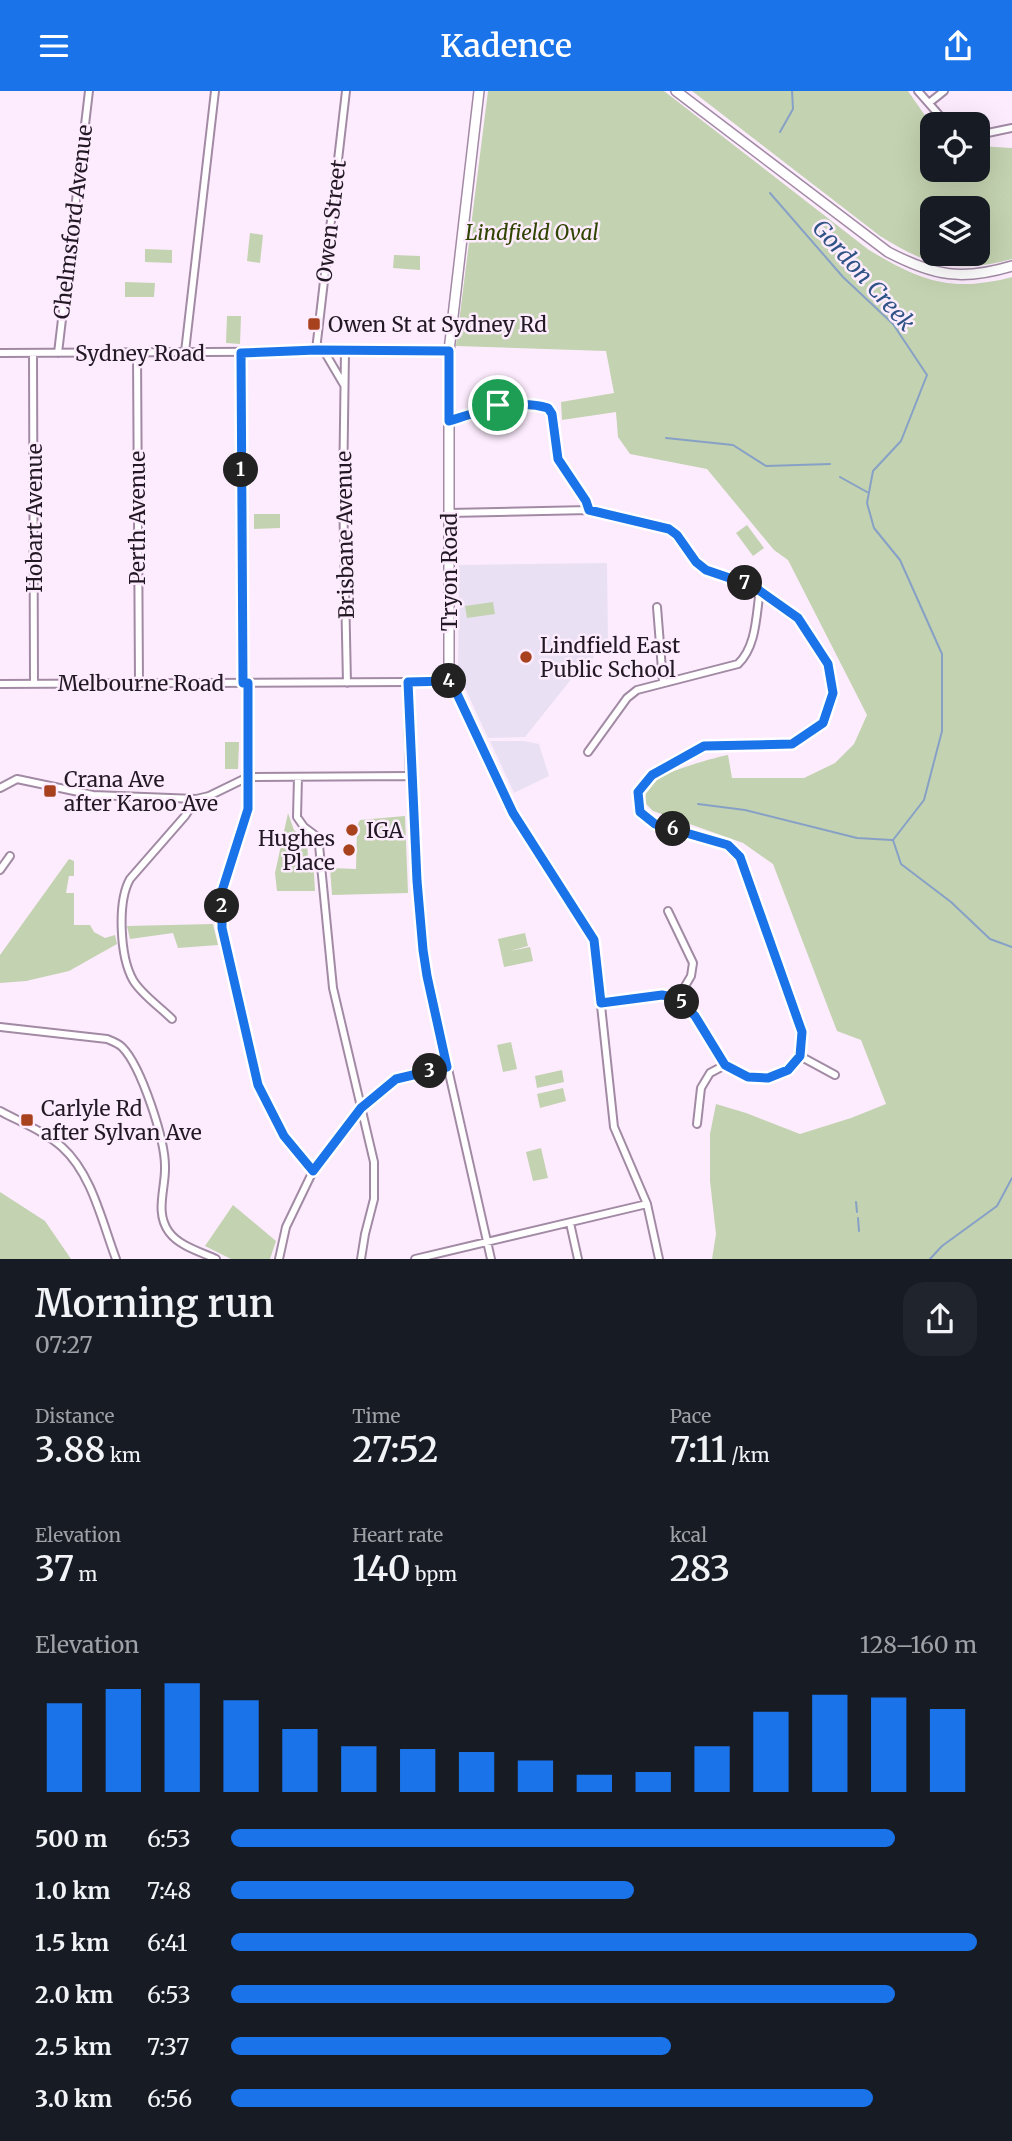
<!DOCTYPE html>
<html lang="en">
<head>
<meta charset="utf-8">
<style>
	:root { --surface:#171b24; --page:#20242c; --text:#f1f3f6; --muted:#9ea1a6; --accent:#1a73e8 }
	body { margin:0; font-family:Merriweather,serif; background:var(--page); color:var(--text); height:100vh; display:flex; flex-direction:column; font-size:26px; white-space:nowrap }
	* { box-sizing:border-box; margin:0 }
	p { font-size:23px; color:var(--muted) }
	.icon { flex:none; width:38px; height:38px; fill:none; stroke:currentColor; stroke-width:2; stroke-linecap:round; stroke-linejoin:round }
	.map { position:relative; height:1168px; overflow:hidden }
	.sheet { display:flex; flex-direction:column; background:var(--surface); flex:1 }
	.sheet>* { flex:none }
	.fabs { position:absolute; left:920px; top:21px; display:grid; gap:14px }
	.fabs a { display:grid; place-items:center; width:70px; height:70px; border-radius:14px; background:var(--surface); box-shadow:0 7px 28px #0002; font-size:35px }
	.pin { position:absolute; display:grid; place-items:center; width:60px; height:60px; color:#fff; margin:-30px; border:4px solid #fff; border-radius:50%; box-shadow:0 2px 7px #0007 }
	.km { position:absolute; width:35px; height:35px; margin:-18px; border-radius:50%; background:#222; color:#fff; font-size:19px; line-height:35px; text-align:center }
	.round { display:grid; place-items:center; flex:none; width:74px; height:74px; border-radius:21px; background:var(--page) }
	.summary { display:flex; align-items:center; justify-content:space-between; height:119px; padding:0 35px }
	h1 { font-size:38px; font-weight:600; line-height:52px }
	.figures { display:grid; grid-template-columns:repeat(3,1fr); gap:10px; height:119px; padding:7px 35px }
	.figures div { display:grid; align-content:center }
	.figures b { font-size:35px; font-weight:600 }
	.figures small { font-size:19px; font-weight:400 }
	.figures p { font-size:19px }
	.chart { height:196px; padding:14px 35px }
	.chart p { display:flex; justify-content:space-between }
	.chart svg { width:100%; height:126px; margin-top:7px; stroke:var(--accent); stroke-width:6 }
	ul { padding:0 35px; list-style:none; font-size:23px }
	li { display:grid; grid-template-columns:112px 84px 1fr; align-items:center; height:52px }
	li i { height:18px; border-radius:9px; background:var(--accent) }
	header { display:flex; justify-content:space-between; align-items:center; height:91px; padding:0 35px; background:var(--accent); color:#fff; font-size:32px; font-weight:600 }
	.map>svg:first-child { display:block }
</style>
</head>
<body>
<header><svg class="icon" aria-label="menu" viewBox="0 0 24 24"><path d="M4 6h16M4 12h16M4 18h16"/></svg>Kadence<svg class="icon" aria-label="share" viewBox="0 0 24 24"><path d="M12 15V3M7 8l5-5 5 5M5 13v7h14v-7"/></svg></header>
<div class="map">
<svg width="1012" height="1168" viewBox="0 0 1012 1168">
	<rect width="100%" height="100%" fill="#fdecfe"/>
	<!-- education -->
	<path fill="#eae0f4" d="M 607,472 L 608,551 L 601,551 L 584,585 L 577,581 L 525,646 L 488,647 L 458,582 L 459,474 Z
		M 490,650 L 524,650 L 539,653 L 549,685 L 514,702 Z"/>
	<!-- green -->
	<path fill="#c3d2b0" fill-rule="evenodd" d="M 488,0 L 664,0 L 869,159 C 921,190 951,202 1012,186 L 1012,1168 L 712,1168 L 716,1143 L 710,1090 L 710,1043 L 716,1013 L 746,1022 L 800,1043 L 851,1027 L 886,1013 L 861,949 L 837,940 L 773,773 L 743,752 L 653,720 L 645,712 C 645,704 646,696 652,691 C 664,681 712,667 728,664 L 732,687 L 804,687 L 835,672 L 854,653 L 867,624 L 788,469 L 774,459 L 707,378 L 630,363 L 618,346 L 616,321 L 562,329 L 561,311 L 614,302 L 606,260 L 456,255 Z
		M 692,0 L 908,0 L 933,36 L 933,79 L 978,79 L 978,55 L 1012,57 L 1012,168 C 957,183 928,175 880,145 ZM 933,117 L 978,117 L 978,163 L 933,163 Z
		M 250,142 L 263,144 L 260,172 L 247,170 Z
		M 145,158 L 172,159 L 172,172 L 145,171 Z
		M 394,164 L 420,165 L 420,179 L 393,177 Z
		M 125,191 L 155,192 L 154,206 L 125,206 Z
		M 227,225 L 241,225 L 240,253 L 226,252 Z
		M 254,423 L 280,423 L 280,437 L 254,438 Z
		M 747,434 L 764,457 L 753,465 L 736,442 Z
		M 493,511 L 495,523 L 467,527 L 465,515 Z
		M 225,651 L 239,651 L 238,678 L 225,678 Z
		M 288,722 L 294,739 L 307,748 L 308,767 L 313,767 L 315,800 L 277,800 L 275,782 Z
		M 405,725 L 408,802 L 332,804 L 330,777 L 356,778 L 357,735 L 360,729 Z
		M 69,768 L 74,770 L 74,785 L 69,785 L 66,802 L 74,802 L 74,834 L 90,834 L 94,841 L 105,847 L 115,844 L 117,853 L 69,880 L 26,890 L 0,892 L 0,864 Z
		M 213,833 L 218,854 L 178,857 L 173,842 L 130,848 L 127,835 Z
		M 525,842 L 528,855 L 510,860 L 530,856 L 533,870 L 504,876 L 498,848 Z
		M 511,951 L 517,978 L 503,981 L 497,954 Z
		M 562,979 L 564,991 L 537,997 L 535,985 Z
		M 563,997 L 566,1010 L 540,1017 L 537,1003 Z
		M 541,1057 L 548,1087 L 533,1090 L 526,1061 Z
		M 0,1101 L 45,1130 L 71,1168 L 0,1168 Z
		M 233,1114 L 276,1150 L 270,1168 L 231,1168 L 205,1155 Z"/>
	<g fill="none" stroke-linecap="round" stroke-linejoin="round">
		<!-- stream -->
		<path stroke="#87a1c6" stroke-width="2" d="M 780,41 L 793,18 L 792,0
			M 770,102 L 843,186 L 893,233 L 927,284 L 901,350 L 873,380 L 867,412 L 874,437 L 900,469 L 942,563 L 942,640 L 924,709 L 893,749 L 901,773 L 951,811 L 990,848 L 1012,856
			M 666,347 L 733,354 L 766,375 L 830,373
			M 840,386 L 867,401
			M 698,713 L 745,719 L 857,747 L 892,749
			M 856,1111 L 857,1121
			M 858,1127 L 859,1140
			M 930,1168 L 942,1155 L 997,1115 L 1012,1087"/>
		<!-- street casing -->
		<g stroke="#a28aa5" stroke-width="10">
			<path id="street" d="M 918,0 L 947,33
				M 929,12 L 944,0
				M 978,44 L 1012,37
				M 316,259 L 346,0
				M 324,260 L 344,294
				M 345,260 L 343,403 L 347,592
				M 185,261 L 215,0
				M 0,262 L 449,260
				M 33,262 L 34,592
				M 58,262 L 89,0
				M 137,262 L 139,592
				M 241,262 L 243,592
				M 449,330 C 481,320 514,307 548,317 L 552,323 L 558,368 L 586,410 L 589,419
				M 449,422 L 589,419 L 669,438 L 706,479 L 753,495 L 798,527 L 828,573 L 833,602 L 823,632 L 792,653 L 704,655 L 652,684 L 638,701 L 640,721 L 655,733 L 728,754 L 740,766 L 802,941 C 801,948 802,956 800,963 C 792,993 746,991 726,975 C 709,961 698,915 676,907 C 657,900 621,909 601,912
				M 657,516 L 663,591
				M 451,590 L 513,722 L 594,849 L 614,1036 L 647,1113 L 659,1168
				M 248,592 L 248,718 L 222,800 L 222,837 L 258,994 L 284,1045 L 313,1080
				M 0,593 L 408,591
				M 588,661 L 627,607 L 637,599 L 738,573 C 757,555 756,523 760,499
				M 298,686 L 297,726 L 304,736 L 316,745 L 319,754 L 333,897 L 374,1071 L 374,1108 L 365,1143 L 361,1168
				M 0,697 L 17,688 L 93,704 L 196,708 L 209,705 L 248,686 L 411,685 L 417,790 L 427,885 L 491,1168
				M 0,779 L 10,765
				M 668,820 L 693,872 L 691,885 L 678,907
				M 172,928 C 160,916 141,903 133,889 C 120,866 117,811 130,788 L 185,725 L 196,708
				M 0,936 L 107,948 C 112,950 118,952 122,956 C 141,975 166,1050 165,1078 C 165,1099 155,1122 169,1141 C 179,1155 201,1161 216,1168
				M 800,965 L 835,984
				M 0,1020 C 20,1031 44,1040 62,1056 C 92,1083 102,1131 116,1168
				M 697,1033 L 701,997 L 710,982 L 725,974
				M 570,1132 L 578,1168
				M 279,1168 L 286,1136 L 313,1080 L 361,1017 L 401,986 L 447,976
				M 415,1168 L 647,1113"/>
		</g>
		<!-- secondary casing -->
		<g stroke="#a28aa5" stroke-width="12">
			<path id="secondary" d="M 676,0 L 888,161 C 934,185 962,190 1012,175
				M 411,685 L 408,591 L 451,590 L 449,581 L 449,260 L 479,0"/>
		</g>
		<!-- street -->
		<use href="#street" stroke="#fff" stroke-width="6"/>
		<!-- secondary -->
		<use href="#secondary" stroke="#fff" stroke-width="9"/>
	</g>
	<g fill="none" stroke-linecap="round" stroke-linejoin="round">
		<!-- route casing -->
		<g stroke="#fff" stroke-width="14">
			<path id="route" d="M 316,259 L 449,260 L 449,330 C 481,320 515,307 548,317 L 552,323 L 558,368 L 586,410 L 589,419 L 669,438 L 677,444 L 696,471 L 706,479 L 753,495 L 798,527 L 828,573 L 833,602 L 823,632 L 792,653 L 704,655 L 652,684 L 638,701 L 640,721 L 655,733 L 728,754 L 740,766 L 802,941 L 800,965 L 788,979 L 768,987 L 748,986 L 725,974 L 695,925 L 678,907 L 662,904 L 601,912 L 594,849 L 513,722 L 451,590 L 408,591 L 417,790 L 423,859 L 427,885 L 447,976 L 396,988 L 361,1017 L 313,1080 L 284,1045 L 258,994 L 222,837 L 222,800 L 248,718 L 248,592 L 243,592 L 241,262 Z"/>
		</g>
		<!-- route -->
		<use href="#route" stroke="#1a73e8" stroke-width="9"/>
	</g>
	<!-- markers -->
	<g fill="#a8411e" stroke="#fdecfe" stroke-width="2.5">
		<rect x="307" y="226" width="14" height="14" rx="3.5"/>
		<circle cx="526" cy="566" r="7"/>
		<rect x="43" y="693" width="14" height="14" rx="3.5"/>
		<circle cx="352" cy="739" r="7"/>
		<circle cx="349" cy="759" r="7"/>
		<rect x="20" y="1022" width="14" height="14" rx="3.5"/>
	</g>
	<g text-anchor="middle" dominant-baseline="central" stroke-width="5" stroke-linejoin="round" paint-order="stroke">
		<!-- street labels -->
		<g font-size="21" fill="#231924" stroke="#fdecfe">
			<text transform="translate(331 130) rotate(-83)">Owen Street</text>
			<text transform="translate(73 131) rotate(-83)">Chelmsford Avenue</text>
			<text x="140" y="262">Sydney Road</text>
			<text transform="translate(34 427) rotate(-90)">Hobart Avenue</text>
			<text transform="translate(137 427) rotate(-90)">Perth Avenue</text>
			<text transform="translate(345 444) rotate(-91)">Brisbane Avenue</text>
			<text transform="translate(449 481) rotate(-90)">Tryon Road</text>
			<text x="141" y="592">Melbourne Road</text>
		</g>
		<!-- park labels -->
		<g font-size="21" font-style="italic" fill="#2f4400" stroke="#fdecfe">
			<text x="532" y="141">Lindfield Oval</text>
		</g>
		<!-- poi labels -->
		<g font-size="21" fill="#231924" stroke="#fdecfe" text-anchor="start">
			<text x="328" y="233">Owen St at Sydney Rd</text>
			<text x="540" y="554">Lindfield East<tspan x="540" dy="24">Public School</tspan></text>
			<text x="64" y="688">Crana Ave<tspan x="64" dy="24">after Karoo Ave</tspan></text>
			<text x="366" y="739">IGA</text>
			<text x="335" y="747" text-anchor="end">Hughes<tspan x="335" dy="24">Place</tspan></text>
			<text x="41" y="1017">Carlyle Rd<tspan x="41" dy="24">after Sylvan Ave</tspan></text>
		</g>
		<!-- water labels -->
		<g font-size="23" font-style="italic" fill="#305385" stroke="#fdecfe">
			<text transform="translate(864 184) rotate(48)">Gordon Creek</text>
		</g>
	</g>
</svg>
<div class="fabs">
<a><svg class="icon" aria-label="locate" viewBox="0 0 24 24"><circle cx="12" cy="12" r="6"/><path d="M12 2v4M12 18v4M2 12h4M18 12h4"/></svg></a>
<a><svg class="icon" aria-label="layers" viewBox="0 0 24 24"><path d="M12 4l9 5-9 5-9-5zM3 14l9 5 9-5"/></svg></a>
</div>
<div class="pin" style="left:498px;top:314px;background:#1e9e55"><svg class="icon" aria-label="arrive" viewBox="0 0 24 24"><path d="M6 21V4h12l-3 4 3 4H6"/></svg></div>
<b class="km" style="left:241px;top:379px">1</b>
<b class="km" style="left:222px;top:815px">2</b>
<b class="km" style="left:430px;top:980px">3</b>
<b class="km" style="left:449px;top:590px">4</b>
<b class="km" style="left:682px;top:911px">5</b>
<b class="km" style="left:673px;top:738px">6</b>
<b class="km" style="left:745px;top:492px">7</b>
</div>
<section class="sheet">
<div class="summary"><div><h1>Morning run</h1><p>07:27</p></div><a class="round"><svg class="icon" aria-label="share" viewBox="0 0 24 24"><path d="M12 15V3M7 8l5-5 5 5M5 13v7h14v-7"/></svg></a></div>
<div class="figures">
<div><p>Distance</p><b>3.88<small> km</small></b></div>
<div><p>Time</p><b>27:52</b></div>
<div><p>Pace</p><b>7:11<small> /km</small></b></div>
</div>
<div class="figures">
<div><p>Elevation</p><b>37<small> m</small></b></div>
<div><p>Heart rate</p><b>140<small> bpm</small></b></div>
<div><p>kcal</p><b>283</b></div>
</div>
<div class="chart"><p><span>Elevation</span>128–160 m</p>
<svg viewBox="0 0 160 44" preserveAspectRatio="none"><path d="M5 44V13M15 44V8M25 44V6M35 44V12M45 44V22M55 44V28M65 44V29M75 44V30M85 44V33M95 44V38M105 44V37M115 44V28M125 44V16M135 44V10M145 44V11M155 44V15"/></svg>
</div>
<ul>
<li><b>500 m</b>6:53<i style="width:89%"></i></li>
<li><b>1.0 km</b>7:48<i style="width:54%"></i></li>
<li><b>1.5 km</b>6:41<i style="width:100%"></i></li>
<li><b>2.0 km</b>6:53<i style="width:89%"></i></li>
<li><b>2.5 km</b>7:37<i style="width:59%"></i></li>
<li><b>3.0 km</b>6:56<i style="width:86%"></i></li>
</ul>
</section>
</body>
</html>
